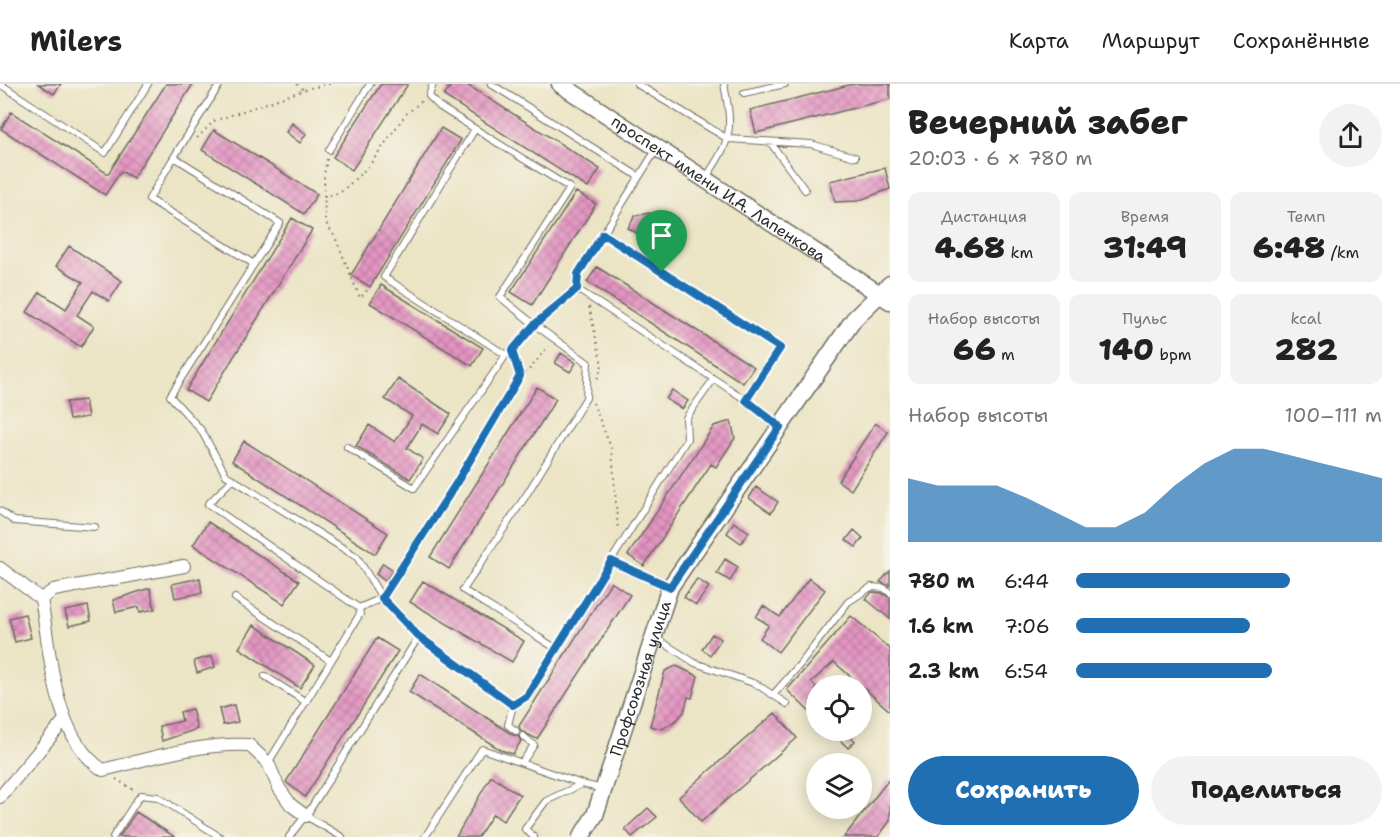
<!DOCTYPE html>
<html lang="ru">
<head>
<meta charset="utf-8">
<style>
	:root { --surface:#fff; --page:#f2f2f2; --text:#222; --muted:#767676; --line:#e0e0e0; --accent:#1f6fb2 }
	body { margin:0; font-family:"Shantell Sans",sans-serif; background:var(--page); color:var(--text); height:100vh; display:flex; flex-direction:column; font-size:22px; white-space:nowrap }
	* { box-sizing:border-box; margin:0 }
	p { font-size:20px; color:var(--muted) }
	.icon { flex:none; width:33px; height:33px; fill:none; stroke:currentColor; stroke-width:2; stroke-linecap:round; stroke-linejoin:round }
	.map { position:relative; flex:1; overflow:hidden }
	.drawer { display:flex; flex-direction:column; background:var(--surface); width:510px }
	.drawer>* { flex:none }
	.tools { position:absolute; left:806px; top:591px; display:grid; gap:12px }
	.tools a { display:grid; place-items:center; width:66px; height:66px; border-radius:50%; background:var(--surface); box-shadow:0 3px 15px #0003; font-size:30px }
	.pin { position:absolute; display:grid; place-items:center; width:51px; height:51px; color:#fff; margin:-62px -26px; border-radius:50% 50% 50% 0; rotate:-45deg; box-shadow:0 0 6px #0007 }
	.pin .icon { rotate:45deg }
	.round { display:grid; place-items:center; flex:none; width:63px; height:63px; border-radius:32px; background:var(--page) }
	.headline { display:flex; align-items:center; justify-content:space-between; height:102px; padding:0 18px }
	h1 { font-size:33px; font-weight:800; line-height:45px }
	.figures { display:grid; grid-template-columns:repeat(3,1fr); gap:9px; height:102px; padding:6px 18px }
	.figures div { display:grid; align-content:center; border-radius:12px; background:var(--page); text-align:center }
	.figures b { font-size:30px; font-weight:800 }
	.figures small { font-size:16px; font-weight:400 }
	.figures p { font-size:16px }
	.chart { height:168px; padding:12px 18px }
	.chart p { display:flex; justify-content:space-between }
	.chart svg { width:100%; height:108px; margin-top:6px; fill:var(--accent); opacity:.7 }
	.action { display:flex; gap:12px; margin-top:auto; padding:12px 18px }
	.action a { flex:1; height:69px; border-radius:36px; background:var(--accent); color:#fff; font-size:24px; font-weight:800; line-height:69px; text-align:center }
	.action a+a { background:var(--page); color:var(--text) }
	ul { padding:0 18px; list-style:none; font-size:20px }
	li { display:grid; grid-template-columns:96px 72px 1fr; align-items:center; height:45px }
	li i { height:15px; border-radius:8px; background:var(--accent) }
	header { display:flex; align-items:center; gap:36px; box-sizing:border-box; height:84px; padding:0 30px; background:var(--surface); border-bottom:2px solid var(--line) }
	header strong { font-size:28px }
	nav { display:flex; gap:33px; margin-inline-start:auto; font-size:21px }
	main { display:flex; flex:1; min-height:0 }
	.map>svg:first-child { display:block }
</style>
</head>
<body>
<header>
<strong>Milers</strong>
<nav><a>Карта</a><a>Маршрут</a><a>Сохранённые</a></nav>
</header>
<main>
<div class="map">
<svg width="890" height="753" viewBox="0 0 890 753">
	<defs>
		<pattern id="building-cross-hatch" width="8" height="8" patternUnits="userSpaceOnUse" patternTransform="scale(1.5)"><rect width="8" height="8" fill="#e495c2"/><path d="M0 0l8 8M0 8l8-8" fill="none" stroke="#b97a9e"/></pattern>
	</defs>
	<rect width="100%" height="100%" fill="#f7f3e8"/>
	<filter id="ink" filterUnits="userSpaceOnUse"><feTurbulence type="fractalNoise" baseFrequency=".0167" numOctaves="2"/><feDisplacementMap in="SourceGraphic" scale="12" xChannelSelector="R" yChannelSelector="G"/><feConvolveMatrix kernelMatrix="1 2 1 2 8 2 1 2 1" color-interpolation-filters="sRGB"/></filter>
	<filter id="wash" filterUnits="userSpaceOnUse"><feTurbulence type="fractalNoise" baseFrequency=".008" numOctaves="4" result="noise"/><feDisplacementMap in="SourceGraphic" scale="24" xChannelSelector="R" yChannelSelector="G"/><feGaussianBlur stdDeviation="1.35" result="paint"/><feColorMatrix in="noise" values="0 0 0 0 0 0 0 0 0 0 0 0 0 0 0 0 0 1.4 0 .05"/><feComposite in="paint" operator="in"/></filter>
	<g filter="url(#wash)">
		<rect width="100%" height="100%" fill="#ebe4c5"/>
		<g id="blocks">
			<!-- building -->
			<path fill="url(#building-cross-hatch)" d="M 38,0 L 61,0 L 54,10 Z
				M 166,0 L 193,0 L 133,94 L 121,87 L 105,111 L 1,45 L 11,28 L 108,90 Z
				M 381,0 L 408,0 L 352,86 L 333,73 Z
				M 452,0 L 466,0 L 600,85 L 588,104 L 444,12 Z
				M 853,0 L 890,0 L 890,15 L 756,49 L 750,26 Z
				M 292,39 L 306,50 L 300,59 L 286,48 Z
				M 441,44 L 461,56 L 370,203 L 351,191 Z
				M 214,46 L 317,110 L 304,130 L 202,66 Z
				M 885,84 L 890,105 L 857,117 L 835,118 L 830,97 Z
				M 576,108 L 596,120 L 532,221 L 511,208 Z
				M 649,129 L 673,143 L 661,163 L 628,144 L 635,132 Z
				M 292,134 L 312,146 L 206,318 L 186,306 Z
				M 69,162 L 122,197 L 109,217 L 93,207 L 77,231 L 94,242 L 81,263 L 27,228 L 40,208 L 66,225 L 83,198 L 56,182 Z
				M 597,183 L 754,283 L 743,299 L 587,198 Z
				M 381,201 L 483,264 L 472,282 L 370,219 Z
				M 561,269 L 576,279 L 570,288 L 555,279 Z
				M 398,295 L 451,330 L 438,350 L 422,340 L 407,364 L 423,375 L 410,395 L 356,362 L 369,341 L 395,358 L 412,332 L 385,315 Z
				M 537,303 L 556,315 L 449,485 L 430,473 Z
				M 672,306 L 688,317 L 682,325 L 666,315 Z
				M 85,316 L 88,333 L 69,336 L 66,318 Z
				M 731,337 L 735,354 L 716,383 L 711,380 L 644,482 L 628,471 L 714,342 Z
				M 875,339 L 888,348 L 851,406 L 838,397 Z
				M 244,357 L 388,449 L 375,470 L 232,377 Z
				M 756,403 L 778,418 L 771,429 L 749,414 Z
				M 208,438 L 299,497 L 284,520 L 193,461 Z
				M 734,438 L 749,448 L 741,459 L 727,449 Z
				M 854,446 L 863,454 L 856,463 L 846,456 Z
				M 725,475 L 738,483 L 730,497 L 717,489 Z
				M 383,479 L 393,486 L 385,497 L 376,490 Z
				M 890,487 L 890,502 L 880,498 Z
				M 200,494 L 202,509 L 175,514 L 172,500 Z
				M 809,494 L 825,506 L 778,568 L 760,554 L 769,541 L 756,533 L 763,522 L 780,533 Z
				M 697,495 L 709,503 L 696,521 L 684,513 Z
				M 423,497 L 524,557 L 512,578 L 410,518 Z
				M 611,498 L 630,511 L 537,655 L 521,647 L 519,642 Z
				M 150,504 L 155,525 L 140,528 L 139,523 L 116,528 L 113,516 Z
				M 872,508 L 882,509 L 890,514 L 890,535 L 866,515 Z
				M 88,522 L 91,537 L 69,542 L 65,527 Z
				M 25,530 L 31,554 L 15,558 L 9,534 Z
				M 851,532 L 890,565 L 890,627 L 834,578 L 811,598 L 816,603 L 816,634 L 787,606 Z
				M 254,541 L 315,581 L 300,604 L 239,564 Z
				M 712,550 L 721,555 L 710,571 L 702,565 Z
				M 377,554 L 398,567 L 305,713 L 286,698 Z
				M 212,572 L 215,583 L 197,589 L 194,577 Z
				M 676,582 L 698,592 L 692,614 L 688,613 L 684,628 L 677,636 L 662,645 L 650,642 L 665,587 Z
				M 420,590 L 513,651 L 518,652 L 521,657 L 513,670 L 501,666 L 409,608 Z
				M 234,621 L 238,638 L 223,641 L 219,625 Z
				M 192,625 L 197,645 L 162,657 L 159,642 L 182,637 L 180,628 Z
				M 775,629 L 797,654 L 701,738 L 679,713 Z
				M 846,648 L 855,657 L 848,664 L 839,655 Z
				M 491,692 L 520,711 L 503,737 L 493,730 L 478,753 L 456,753 Z
				M 890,694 L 890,737 L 878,753 L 844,753 Z
				M 648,724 L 657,733 L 632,753 L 625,745 Z
				M 136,728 L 175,753 L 119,753 Z"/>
		</g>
	</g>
	<g filter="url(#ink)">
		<use href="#blocks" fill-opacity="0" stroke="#6e6c61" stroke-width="1.5"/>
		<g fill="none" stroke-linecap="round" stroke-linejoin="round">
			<!-- lane casing -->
			<g stroke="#6e6c61" stroke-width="8">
				<path id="lane" d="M 0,0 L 105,69 L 148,0
					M 220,0 L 174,73 L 280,139 L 170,312 L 201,346 L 226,391 L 357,473 L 382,514 L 419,552 L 513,621 L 527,612 L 687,355 L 686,334 L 713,296
					M 433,0 L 429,12 L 440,23 L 570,104 L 500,213 L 535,241 L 506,271 L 384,193 L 475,45
					M 491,0 L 638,92
					M 637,0 L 728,55 L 811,60 L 855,73
					M 744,9 L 785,0
					M 770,58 L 805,106
					M 329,66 L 370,0
					M 656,66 L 578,190 L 577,205 L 746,316 L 780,343
					M 174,73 L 149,115 L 254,180
					M 705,95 C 732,55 733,47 724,0
					M 603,149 L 780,264 L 746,316
					M 347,363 L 414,404 L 506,271
					M 233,395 L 208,420 L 359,524 L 382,514
					M 0,427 L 14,437 L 95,443
					M 611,477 L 668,502
					M 235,514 L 331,577 L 360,530 L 359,524
					M 656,554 L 695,579 L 756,600 L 787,620
					M 557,565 L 463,506 L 525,413 L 586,314 L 588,279 L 535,241 L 577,205
					M 265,592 L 306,618
					M 773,611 L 802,578 L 848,518 L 871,503 L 884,504 L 890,509
					M 513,621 L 508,641 L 516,647
					M 523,677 L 534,661 L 523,652
					M 268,679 L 331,577
					M 113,753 L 137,716 L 141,711 L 158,713 L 220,753
					M 289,753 L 305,732
					M 342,753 L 306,732 L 419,552
					M 425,753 L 482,665 L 582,700 L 603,705
					M 534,753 L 525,745 L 546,717 L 582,700"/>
			</g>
			<!-- street casing -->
			<g stroke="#6e6c61" stroke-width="14">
				<path id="street" d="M 0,484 L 41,515 C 51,570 53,653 103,686 C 152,674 199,659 249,661 L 268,679 L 279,704 L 291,721 L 306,732
					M 41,515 L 54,506 L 184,482
					M 0,713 L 64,637"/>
			</g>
			<!-- secondary casing -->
			<g stroke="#6e6c61" stroke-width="19">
				<g id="secondary">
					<path id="s1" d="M 560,0 L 890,217"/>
					<path id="s2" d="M 581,753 L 595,731 L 670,503 L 854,235 L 890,200"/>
				</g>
			</g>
			<!-- path -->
			<path stroke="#6e6c61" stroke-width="2" stroke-dasharray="1.5 4.5" stroke-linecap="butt" d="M 297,0 L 304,6
				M 197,54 L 214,37 L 310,4 L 330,0
				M 327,75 L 324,91 L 325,138 L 335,153 L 360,214 L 370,203
				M 324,113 L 341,108 L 369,82 L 405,31 L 422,17
				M 589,223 L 602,281 L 597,296
				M 515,275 L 520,292
				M 593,319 L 612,366 L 618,447
				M 387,507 L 454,403 L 520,292 L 531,284 L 548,262
				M 116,695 L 134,706"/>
			<!-- lane -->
			<use href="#lane" stroke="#fff" stroke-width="6"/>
			<!-- street -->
			<use href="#street" stroke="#fff" stroke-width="12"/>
			<!-- secondary -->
			<use href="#secondary" stroke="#fff" stroke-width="16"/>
		</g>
	</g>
	<g fill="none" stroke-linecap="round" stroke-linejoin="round" filter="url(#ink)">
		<!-- route casing -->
		<g stroke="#fff" stroke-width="12">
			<path id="route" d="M 603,150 L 780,264 L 746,316 L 780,343 L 670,503 L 611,477 L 527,612 L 513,621 L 418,552 L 382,514 L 454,403 L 520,292 L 512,267 L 534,241 L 577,205 L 578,190 Z"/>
		</g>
		<!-- route -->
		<use href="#route" stroke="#1f6fb2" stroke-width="8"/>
	</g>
	<g text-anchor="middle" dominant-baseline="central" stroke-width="5" stroke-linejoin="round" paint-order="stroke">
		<!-- street labels -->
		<g font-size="16" fill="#2b2b2b" stroke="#f7f3e8">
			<text stroke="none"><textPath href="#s1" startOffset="190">проспект имени И.А. Лапенкова</textPath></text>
			<text stroke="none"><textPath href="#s2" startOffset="170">Профсоюзная улица</textPath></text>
		</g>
	</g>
</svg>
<div class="tools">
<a><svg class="icon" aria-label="locate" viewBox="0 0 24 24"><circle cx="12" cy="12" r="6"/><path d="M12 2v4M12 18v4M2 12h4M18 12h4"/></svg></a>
<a><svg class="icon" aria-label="layers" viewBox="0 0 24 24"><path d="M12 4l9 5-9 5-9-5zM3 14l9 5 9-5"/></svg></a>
</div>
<div class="pin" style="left:662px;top:188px;background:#1e9e55"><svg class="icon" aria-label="arrive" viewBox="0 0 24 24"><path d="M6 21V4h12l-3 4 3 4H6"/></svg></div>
</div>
<section class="drawer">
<div class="headline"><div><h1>Вечерний забег</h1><p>20:03 · 6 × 780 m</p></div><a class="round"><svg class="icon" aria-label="share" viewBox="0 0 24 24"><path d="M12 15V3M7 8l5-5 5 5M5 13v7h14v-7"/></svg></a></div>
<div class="figures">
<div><p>Дистанция</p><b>4.68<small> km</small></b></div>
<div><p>Время</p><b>31:49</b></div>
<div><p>Темп</p><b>6:48<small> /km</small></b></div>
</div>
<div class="figures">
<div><p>Набор высоты</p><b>66<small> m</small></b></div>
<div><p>Пульс</p><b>140<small> bpm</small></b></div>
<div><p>kcal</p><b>282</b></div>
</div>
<div class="chart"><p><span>Набор высоты</span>100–111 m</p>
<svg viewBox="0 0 160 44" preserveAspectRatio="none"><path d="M0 44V18L10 21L20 21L30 21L40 26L50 32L60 38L70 38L80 32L90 21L100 12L110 6L120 6L130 9L140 12L150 15L160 18V44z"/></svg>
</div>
<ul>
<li><b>780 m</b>6:44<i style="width:70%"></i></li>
<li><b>1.6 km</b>7:06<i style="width:57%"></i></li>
<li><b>2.3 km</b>6:54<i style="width:64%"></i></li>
</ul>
<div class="action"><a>Сохранить</a><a>Поделиться</a></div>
</section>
</main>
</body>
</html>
